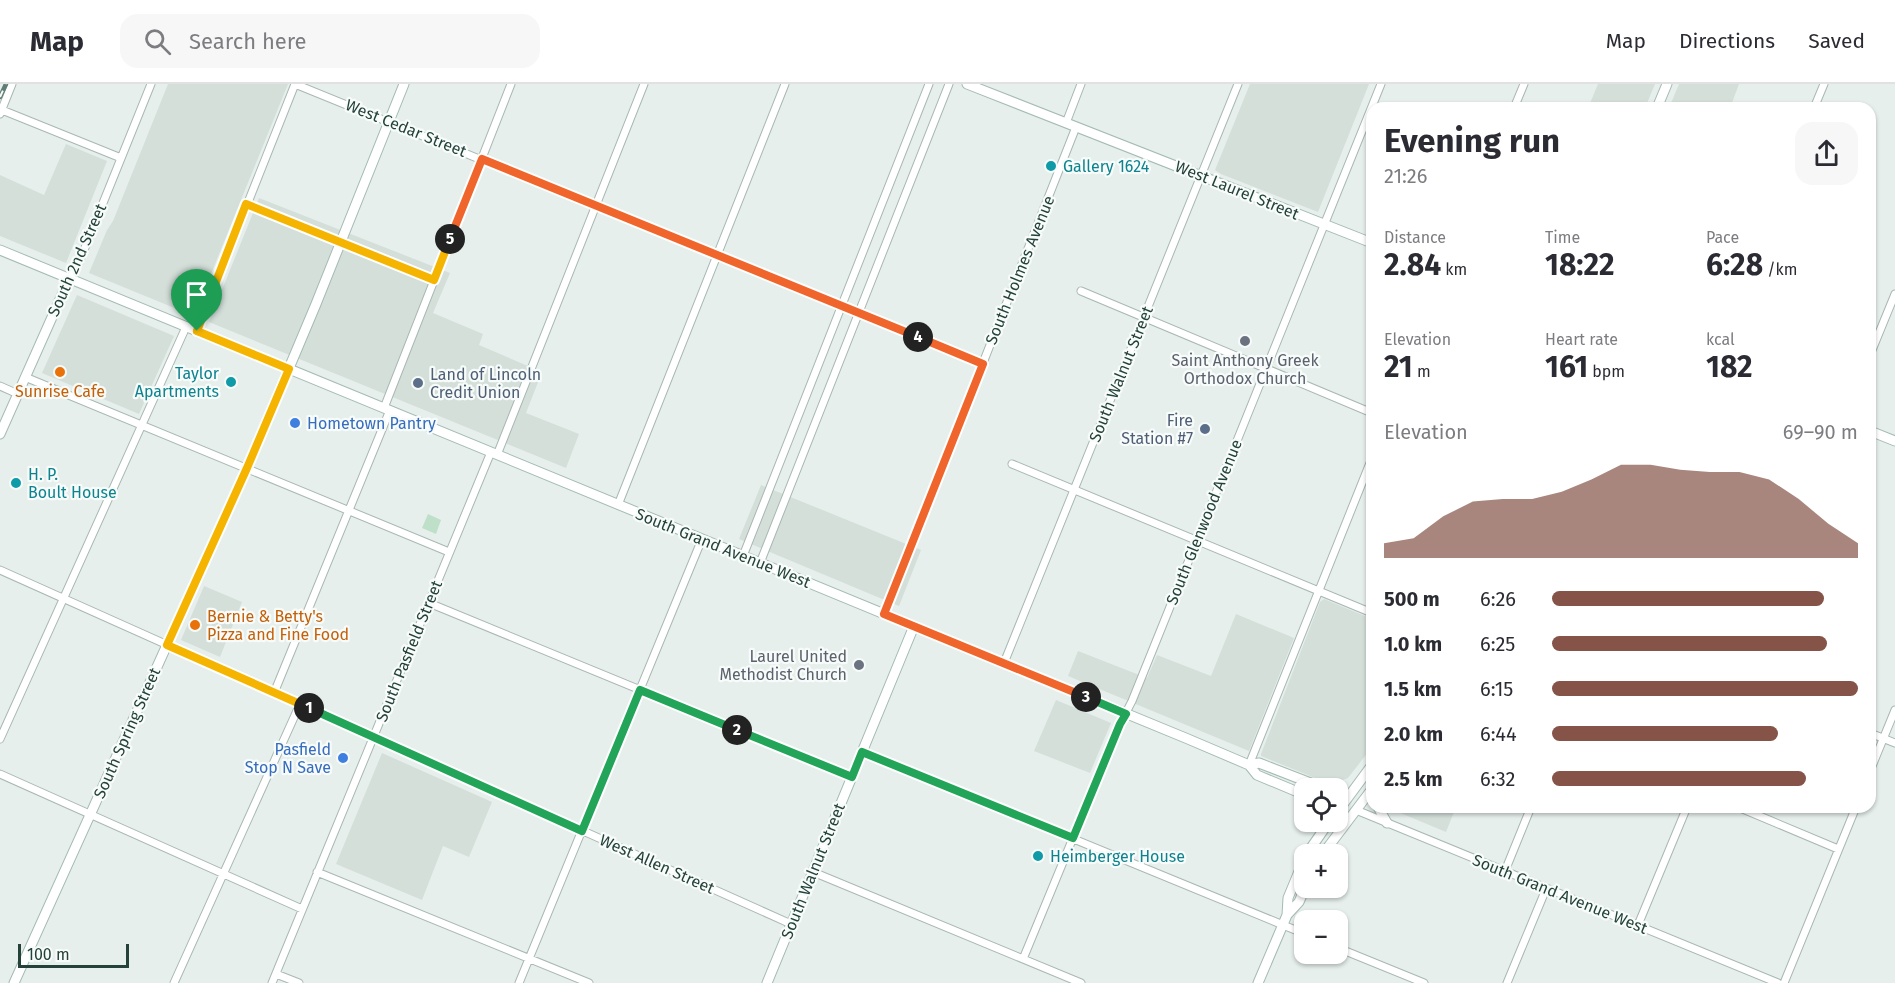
<!DOCTYPE html>
<html lang="en">
<head>
<meta charset="utf-8">
<style>
	:root { --surface:#fff; --page:#f7f7f7; --text:#2b2b33; --muted:#7c7c81; --line:#e1e1e2; --accent:#855347 }
	body { margin:0; font-family:"Fira Sans",sans-serif; background:var(--page); color:var(--text); height:100vh; display:flex; flex-direction:column; font-size:22px; white-space:nowrap }
	* { box-sizing:border-box; margin:0 }
	p { font-size:20px; color:var(--muted) }
	.icon { flex:none; width:33px; height:33px; fill:none; stroke:currentColor; stroke-width:2; stroke-linecap:round; stroke-linejoin:round }
	.map { position:relative; flex:1; overflow:hidden }
	.side { position:absolute; left:1366px; top:18px; width:510px; height:711px; display:flex; flex-direction:column; background:var(--surface); border-radius:18px; box-shadow:0 2px 4px #0004 }
	.side>* { flex:none }
	.fabs { position:absolute; left:1294px; top:694px; display:grid; gap:12px }
	.fabs a { display:grid; place-items:center; width:54px; height:54px; border-radius:12px; background:var(--surface); box-shadow:0 2px 4px #0004; font-size:30px }
	.scale { position:absolute; left:18px; bottom:15px; width:111px; box-sizing:border-box; padding-left:6px; border:3px solid #24423a; border-top:0; font-size:16px; line-height:21px; white-space:nowrap; color:#24423a; -webkit-text-stroke:4px #f7fbf9; paint-order:stroke }
	.pin { position:absolute; display:grid; place-items:center; width:51px; height:51px; color:#fff; margin:-62px -26px; border-radius:50% 50% 50% 0; rotate:-45deg; box-shadow:0 0 6px #0007 }
	.pin .icon { rotate:45deg }
	.km { position:absolute; width:30px; height:30px; margin:-15px; border-radius:50%; background:#222; color:#fff; font-size:16px; line-height:30px; text-align:center }
	.round { display:grid; place-items:center; flex:none; width:63px; height:63px; border-radius:18px; background:var(--page) }
	.overview { display:flex; align-items:center; justify-content:space-between; height:102px; padding:0 18px }
	h1 { font-size:33px; font-weight:700; line-height:45px }
	.stats { display:grid; grid-template-columns:repeat(3,1fr); gap:9px; height:102px; padding:6px 18px }
	.stats div { display:grid; align-content:center }
	.stats b { font-size:30px; font-weight:700 }
	.stats small { font-size:16px; font-weight:400 }
	.stats p { font-size:16px }
	.chart { height:168px; padding:12px 18px }
	.chart p { display:flex; justify-content:space-between }
	.chart svg { width:100%; height:108px; margin-top:6px; fill:var(--accent); opacity:.7 }
	ul { padding:0 18px; list-style:none; font-size:20px }
	li { display:grid; grid-template-columns:96px 72px 1fr; align-items:center; height:45px }
	li i { height:15px; border-radius:8px; background:var(--accent) }
	header { display:flex; align-items:center; gap:36px; box-sizing:border-box; height:84px; padding:0 30px; background:var(--surface); border-bottom:2px solid var(--line) }
	header strong { font-size:28px }
	nav { display:flex; gap:33px; margin-inline-start:auto; font-size:21px }
	.search { width:420px; height:54px; background:var(--page); display:flex; align-items:center; gap:15px; box-sizing:border-box; padding:0 21px; border-radius:18px; color:var(--muted); font-size:22px }
	.map>svg:first-child { display:block }
</style>
</head>
<body>
<header>
<strong>Map</strong>
<div class="search"><svg class="icon" aria-label="search" viewBox="0 0 24 24"><circle cx="10" cy="10" r="6"/><path d="M15 15l6 6"/></svg>Search here</div>
<nav><a>Map</a><a>Directions</a><a>Saved</a></nav>
</header>
<div class="map">
<svg width="1895" height="899" viewBox="0 0 1895 899">
	<rect width="100%" height="100%" fill="#e6efeb"/>
	<!-- built -->
	<path fill="#d4dfda" d="M 168,0 L 288,0 L 194,232 L 89,189 L 107,146 L 113,137 Z
		M 1250,0 L 1369,0 L 1318,128 L 1221,90 L 1215,86 Z
		M 1598,0 L 1655,0 L 1645,24 L 1588,24 Z
		M 1679,0 L 1739,0 L 1730,24 L 1669,24 Z
		M 66,60 L 107,77 L 66,179 L 0,152 L 0,91 L 44,111 Z
		M 259,114 L 450,189 L 433,229 L 483,250 L 479,261 L 542,288 L 526,329 L 579,350 L 566,384 L 209,238 Z
		M 77,211 L 174,252 L 139,330 L 42,289 Z
		M 761,401 L 921,466 L 899,522 L 739,455 Z
		M 204,502 L 242,518 L 220,573 L 181,556 Z
		M 1324,515 L 1372,535 L 1372,663 L 1348,694 L 1332,700 L 1320,696 L 1261,672 L 1261,670 L 1320,518 Z
		M 1236,530 L 1294,554 L 1249,667 L 1068,592 L 1078,567 L 1147,594 L 1157,571 L 1211,592 Z
		M 1056,616 L 1111,639 L 1090,689 L 1034,667 Z
		M 382,669 L 492,718 L 469,773 L 443,762 L 422,816 L 336,780 Z
		M 1386,723 L 1456,723 L 1446,748 Z"/>
	<!-- green -->
	<path fill="#bfe0c8" d="M 428,430 L 441,436 L 436,450 L 422,444 Z"/>
	<g fill="none" stroke-linecap="round" stroke-linejoin="round">
		<!-- street casing -->
		<g stroke="#a8b8b2" stroke-width="9">
			<path id="street" d="M 295,0 L 983,280
				M 1514,24 L 1524,0
				M 1814,24 L 1824,0
				M 2,26 L 121,74
				M 0,30 L 12,0
				M 1066,39 L 1081,0
				M 246,120 L 434,196
				M 69,195 L 78,181 L 151,0
				M 1081,207 L 1372,329
				M 197,247 L 295,0
				M 1870,271 L 1895,210
				M 25,293 L 449,468
				M 0,302 L 18,310
				M 384,324 L 511,0
				M 497,371 L 644,0
				M 1012,380 L 1372,529
				M 618,421 L 785,0
				M 743,472 L 929,0
				M 760,479 L 949,0
				M 0,486 L 791,840
				M 429,519 L 852,693
				M 884,530 L 1076,43
				M 1004,579 L 1238,0
				M 274,609 L 390,326
				M 1870,649 L 1895,659
				M 0,655 L 186,243
				M 862,668 L 1305,850
				M 1249,681 L 1372,374
				M 1870,687 L 1895,626
				M 0,690 L 302,825
				M 1738,723 L 1838,765
				M 1356,726 L 1778,899
				M 1505,787 L 1531,723
				M 317,788 L 589,899
				M 813,788 L 1081,899
				M 1638,841 L 1687,723
				M 1338,864 L 1424,899
				M 1023,875 L 1120,640 L 1132,617 L 1381,0
				M 276,890 L 299,899
				M 174,899 L 300,620
				M 272,899 L 491,368
				M 519,899 L 702,455
				M 1507,899 L 1546,805
				M 1784,899 L 1856,723"/>
		</g>
		<!-- secondary casing -->
		<g stroke="#a4bbb3" stroke-width="11">
			<path id="secondary" d="M 967,0 L 1372,159
				M 1657,24 L 1667,0
				M 0,166 L 1188,655 L 1249,681 L 1257,691 L 1305,711
				M 1870,347 L 1895,357
				M 0,350 L 69,195
				M 1249,681 L 1259,679 L 1326,705
				M 1378,723 L 1387,739
				M 1338,727 L 1372,681
				M 1306,771 L 1329,738
				M 1322,771 L 1372,705
				M 1287,831 L 1288,814 L 1305,773
				M 14,899 L 247,384 L 316,220 L 404,0
				M 767,899 L 914,542
				M 1258,899 L 1287,831 L 1299,818 L 1305,804"/>
		</g>
		<!-- street -->
		<use href="#street" stroke="#fff" stroke-width="7"/>
		<!-- secondary -->
		<use href="#secondary" stroke="#fff" stroke-width="9"/>
		<!-- rail casing -->
		<g stroke="#5f7d75" stroke-width="4.5">
			<path id="rail" d="M 0,13 L 6,0"/>
		</g>
		<!-- rail -->
		<use href="#rail" stroke="#f7fbf9" stroke-width="2" stroke-dasharray="7" stroke-linecap="butt"/>
	</g>
	<g fill="none" stroke-linecap="round" stroke-linejoin="round">
		<!-- split-1 casing -->
		<g stroke="#fff" stroke-width="12">
			<path id="split-1" d="M 197,247 L 289,285 L 247,384 L 167,561 L 309,624"/>
		</g>
		<!-- split-2 casing -->
		<g stroke="#fff" stroke-width="12">
			<path id="split-2" d="M 309,624 L 582,747 L 640,606 L 737,646"/>
		</g>
		<!-- split-3 casing -->
		<g stroke="#fff" stroke-width="12">
			<path id="split-3" d="M 737,646 L 852,693 L 862,668 L 1073,754 L 1120,640 L 1126,630 L 1086,613"/>
		</g>
		<!-- split-4 casing -->
		<g stroke="#fff" stroke-width="12">
			<path id="split-4" d="M 918,253 L 983,280 L 884,530 L 1086,613"/>
		</g>
		<!-- split-5 casing -->
		<g stroke="#fff" stroke-width="12">
			<path id="split-5" d="M 450,155 L 482,75 L 918,253"/>
		</g>
		<!-- split-6 casing -->
		<g stroke="#fff" stroke-width="12">
			<path id="split-6" d="M 197,247 L 246,120 L 434,196 L 450,155"/>
		</g>
		<!-- split-1 -->
		<use href="#split-1" stroke="#f5b400" stroke-width="8"/>
		<!-- split-2 -->
		<use href="#split-2" stroke="#22a559" stroke-width="8"/>
		<!-- split-3 -->
		<use href="#split-3" stroke="#22a559" stroke-width="8"/>
		<!-- split-4 -->
		<use href="#split-4" stroke="#f0652b" stroke-width="8"/>
		<!-- split-5 -->
		<use href="#split-5" stroke="#f0652b" stroke-width="8"/>
		<!-- split-6 -->
		<use href="#split-6" stroke="#f5b400" stroke-width="8"/>
	</g>
	<!-- markers -->
	<g fill="#0f9aa8" stroke="#f7fbf9" stroke-width="2">
		<circle cx="1051" cy="82" r="6"/>
		<circle cx="231" cy="298" r="6"/>
		<circle cx="16" cy="399" r="6"/>
		<circle cx="1038" cy="772" r="6"/>
	</g>
	<g fill="#6b7280" stroke="#f7fbf9" stroke-width="2">
		<circle cx="1245" cy="257" r="6"/>
		<circle cx="859" cy="581" r="6"/>
	</g>
	<g fill="#e8710a" stroke="#f7fbf9" stroke-width="2">
		<circle cx="60" cy="288" r="6"/>
		<circle cx="195" cy="541" r="6"/>
	</g>
	<g fill="#5c6f8a" stroke="#f7fbf9" stroke-width="2">
		<circle cx="418" cy="299" r="6"/>
		<circle cx="1205" cy="345" r="6"/>
	</g>
	<g fill="#3f7fe0" stroke="#f7fbf9" stroke-width="2">
		<circle cx="295" cy="339" r="6"/>
		<circle cx="343" cy="674" r="6"/>
	</g>
	<g text-anchor="middle" dominant-baseline="central" stroke-width="4.5" stroke-linejoin="round" paint-order="stroke">
		<!-- street labels -->
		<g font-size="16" fill="#24423a" stroke="#f7fbf9">
			<text transform="translate(406 44) rotate(22)">West Cedar Street</text>
			<text transform="translate(1237 106) rotate(22)">West Laurel Street</text>
			<text transform="translate(77 176) rotate(-66)">South 2nd Street</text>
			<text transform="translate(1020 186) rotate(-68)">South Holmes Avenue</text>
			<text transform="translate(1121 290) rotate(-68)">South Walnut Street</text>
			<text transform="translate(1204 438) rotate(-68)">South Glenwood Avenue</text>
			<text transform="translate(723 464) rotate(22)">South Grand Avenue West</text>
			<text transform="translate(409 567) rotate(-68)">South Pasfield Street</text>
			<text transform="translate(127 649) rotate(-66)">South Spring Street</text>
			<text transform="translate(657 780) rotate(24)">West Allen Street</text>
			<text transform="translate(813 787) rotate(-68)">South Walnut Street</text>
			<text transform="translate(1560 810) rotate(22)">South Grand Avenue West</text>
		</g>
		<!-- culture labels -->
		<g font-size="16" fill="#0d838f" stroke="#f7fbf9" text-anchor="start">
			<text x="1063" y="82">Gallery 1624</text>
			<text x="219" y="289" text-anchor="end">Taylor<tspan x="219" dy="18">Apartments</tspan></text>
			<text x="28" y="390">H. P.<tspan x="28" dy="18">Boult House</tspan></text>
			<text x="1050" y="772">Heimberger House</text>
		</g>
		<!-- worship labels -->
		<g font-size="16" fill="#5b616d" stroke="#f7fbf9">
			<text x="1245" y="276">Saint Anthony Greek<tspan x="1245" dy="18">Orthodox Church</tspan></text>
			<text x="847" y="572" text-anchor="end">Laurel United<tspan x="847" dy="18">Methodist Church</tspan></text>
		</g>
		<!-- service labels -->
		<g font-size="16" fill="#4e5e75" stroke="#f7fbf9" text-anchor="start">
			<text x="430" y="290">Land of Lincoln<tspan x="430" dy="18">Credit Union</tspan></text>
			<text x="1193" y="336" text-anchor="end">Fire<tspan x="1193" dy="18">Station #7</tspan></text>
		</g>
		<!-- food labels -->
		<g font-size="16" fill="#c56008" stroke="#f7fbf9">
			<text x="60" y="307">Sunrise Cafe</text>
			<text x="207" y="532" text-anchor="start">Bernie &amp; Betty's<tspan x="207" dy="18">Pizza and Fine Food</tspan></text>
		</g>
		<!-- shop labels -->
		<g font-size="16" fill="#366cbe" stroke="#f7fbf9" text-anchor="start">
			<text x="307" y="339">Hometown Pantry</text>
			<text x="331" y="665" text-anchor="end">Pasfield<tspan x="331" dy="18">Stop N Save</tspan></text>
		</g>
	</g>
</svg>
<div class="fabs">
<a><svg class="icon" aria-label="locate" viewBox="0 0 24 24"><circle cx="12" cy="12" r="6"/><path d="M12 2v4M12 18v4M2 12h4M18 12h4"/></svg></a>
<a>+</a>
<a>−</a>
</div>
<div class="scale">100 m</div>
<div class="pin" style="left:197px;top:247px;background:#1e9e55"><svg class="icon" aria-label="arrive" viewBox="0 0 24 24"><path d="M6 21V4h12l-3 4 3 4H6"/></svg></div>
<b class="km" style="left:309px;top:624px">1</b>
<b class="km" style="left:737px;top:646px">2</b>
<b class="km" style="left:1086px;top:613px">3</b>
<b class="km" style="left:918px;top:253px">4</b>
<b class="km" style="left:450px;top:155px">5</b>
<section class="side">
<div class="overview"><div><h1>Evening run</h1><p>21:26</p></div><a class="round"><svg class="icon" aria-label="share" viewBox="0 0 24 24"><path d="M12 15V3M7 8l5-5 5 5M5 13v7h14v-7"/></svg></a></div>
<div class="stats">
<div><p>Distance</p><b>2.84<small> km</small></b></div>
<div><p>Time</p><b>18:22</b></div>
<div><p>Pace</p><b>6:28<small> /km</small></b></div>
</div>
<div class="stats">
<div><p>Elevation</p><b>21<small> m</small></b></div>
<div><p>Heart rate</p><b>161<small> bpm</small></b></div>
<div><p>kcal</p><b>182</b></div>
</div>
<div class="chart"><p><span>Elevation</span>69–90 m</p>
<svg viewBox="0 0 160 44" preserveAspectRatio="none"><path d="M0 44V38L10 36L20 27L30 21L40 20L50 20L60 17L70 12L80 6L90 6L100 8L110 9L120 9L130 12L140 20L150 30L160 38V44z"/></svg>
</div>
<ul>
<li><b>500 m</b>6:26<i style="width:89%"></i></li>
<li><b>1.0 km</b>6:25<i style="width:90%"></i></li>
<li><b>1.5 km</b>6:15<i style="width:100%"></i></li>
<li><b>2.0 km</b>6:44<i style="width:74%"></i></li>
<li><b>2.5 km</b>6:32<i style="width:83%"></i></li>
</ul>
</section>
</div>
</body>
</html>
